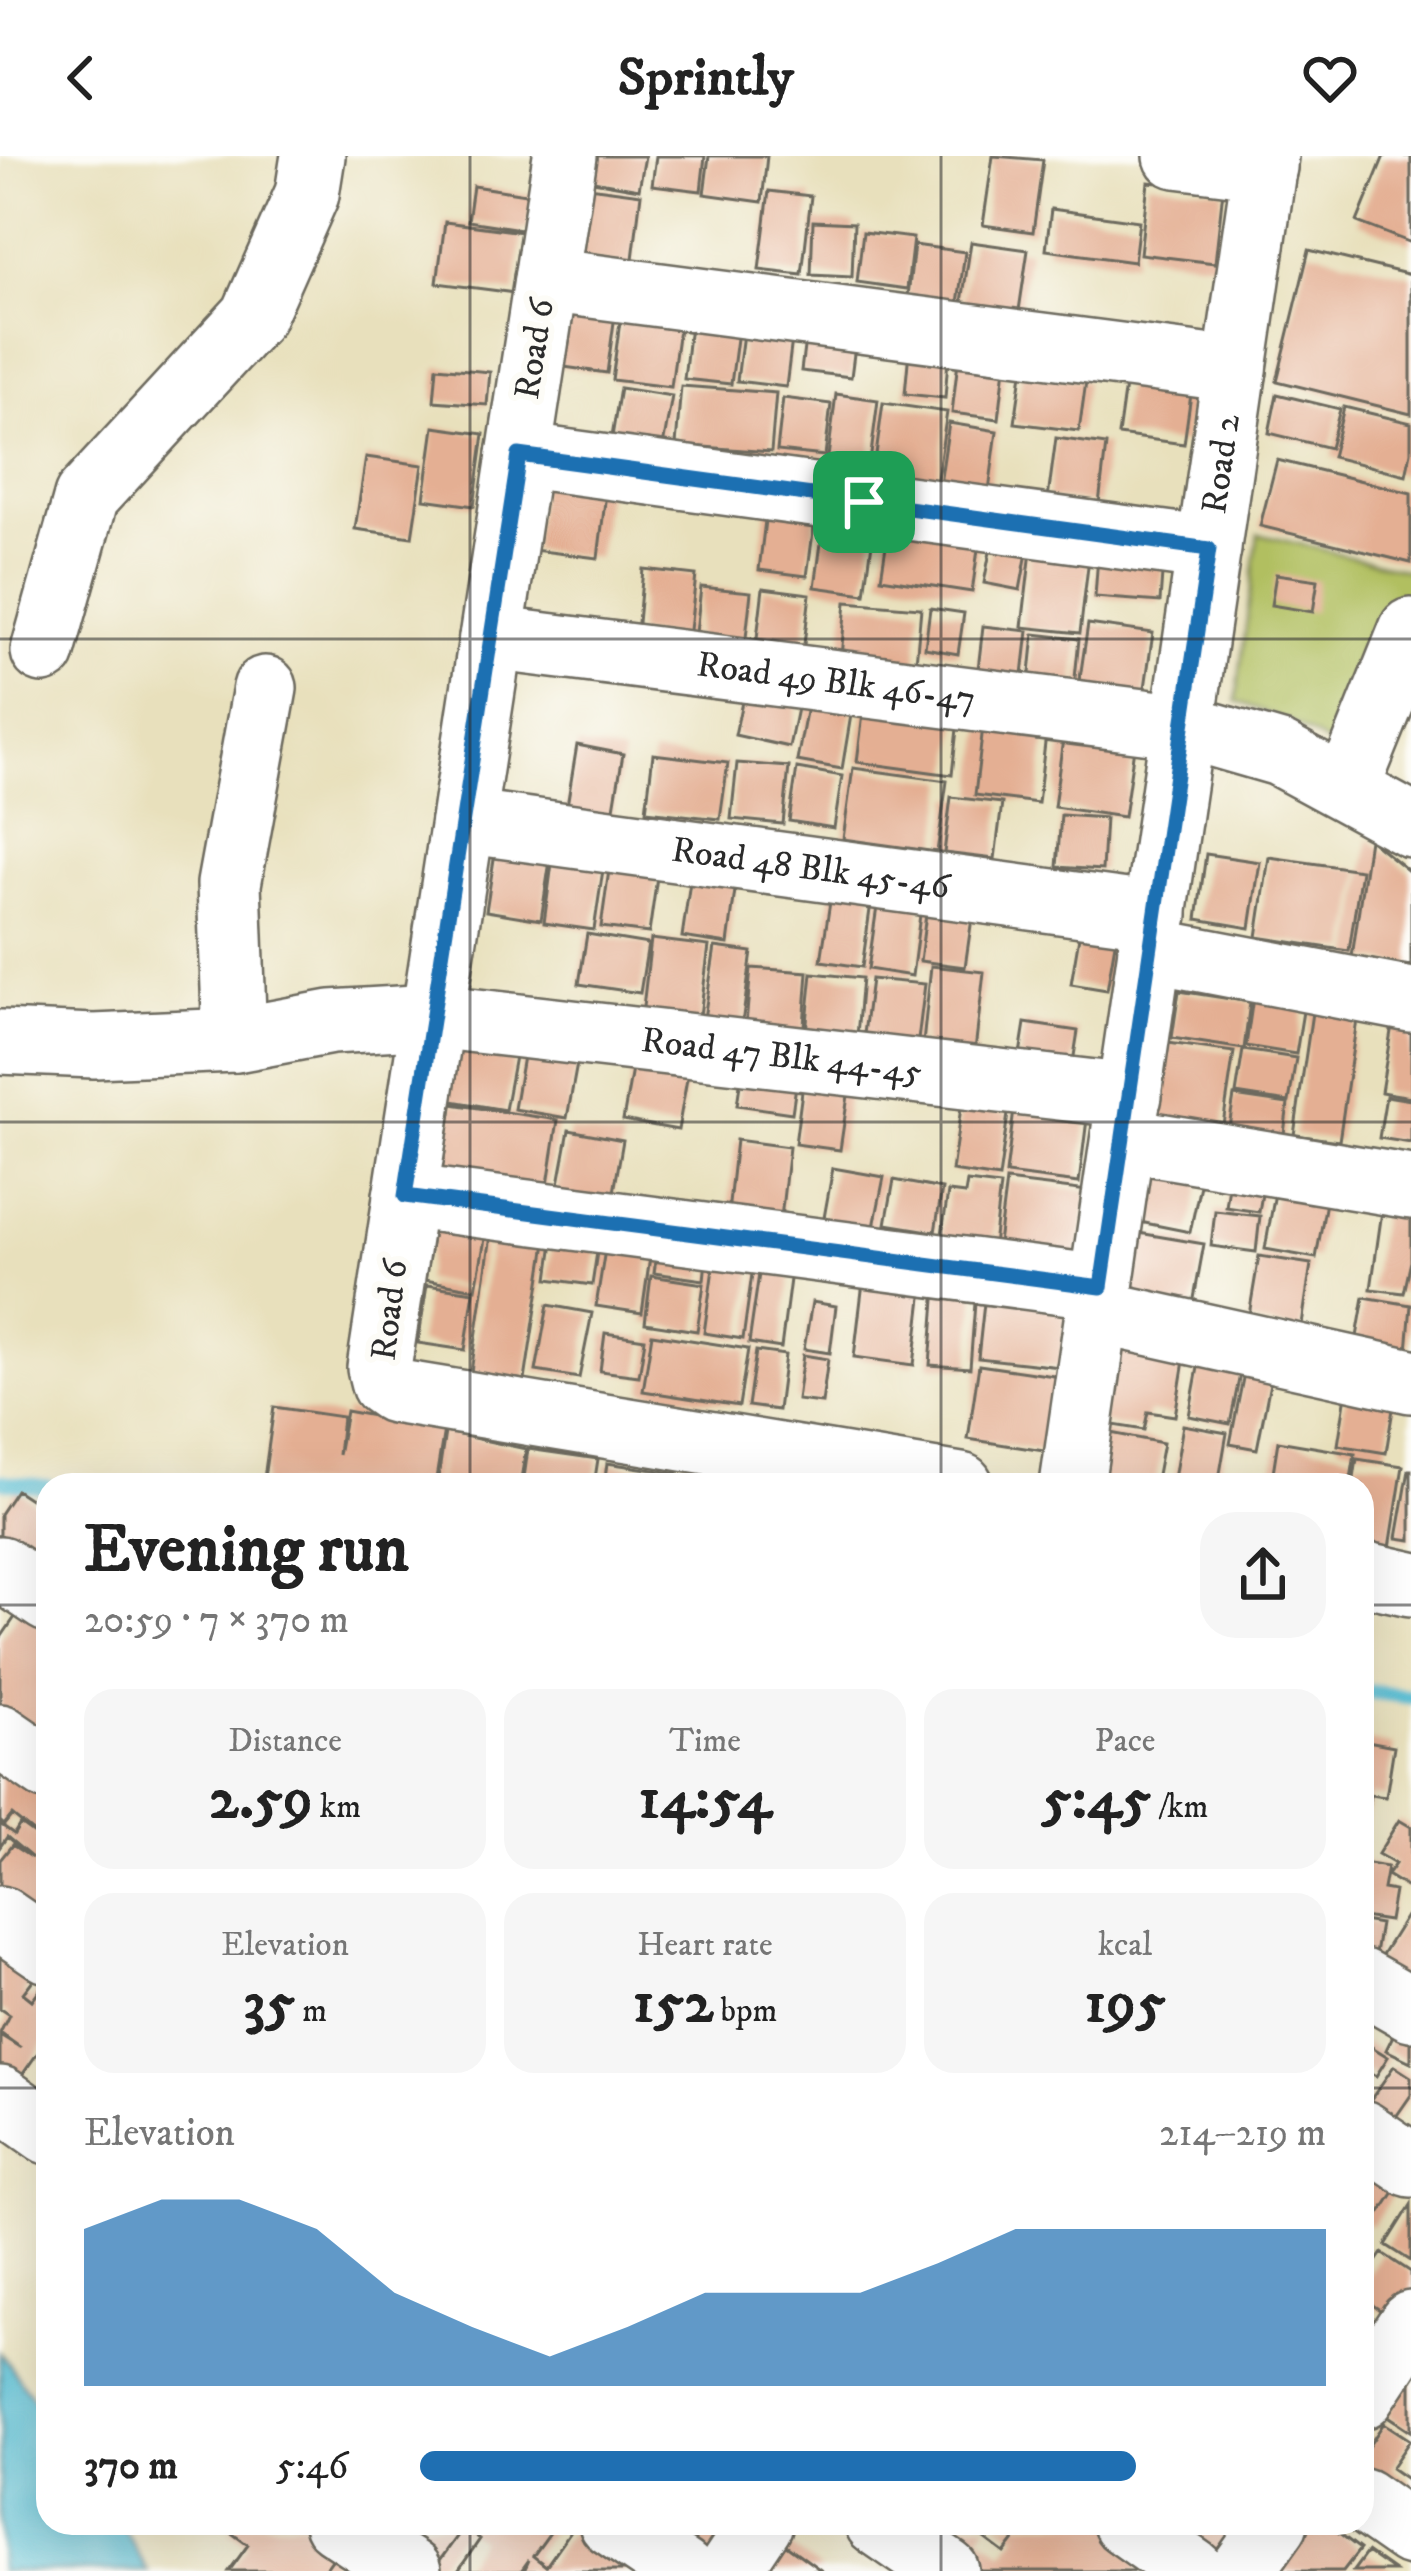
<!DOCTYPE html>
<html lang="en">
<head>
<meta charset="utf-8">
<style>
	:root { --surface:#fff; --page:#f6f6f6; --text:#222; --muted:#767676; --accent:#1f6fb2 }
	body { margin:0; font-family:"IM FELL DW Pica",serif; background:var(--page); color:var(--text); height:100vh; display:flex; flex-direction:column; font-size:45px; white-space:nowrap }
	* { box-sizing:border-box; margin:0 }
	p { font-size:39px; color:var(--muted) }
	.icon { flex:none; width:66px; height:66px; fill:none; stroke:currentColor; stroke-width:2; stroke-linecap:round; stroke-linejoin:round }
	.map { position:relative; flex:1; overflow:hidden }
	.details { position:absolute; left:36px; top:1317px; width:1338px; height:1062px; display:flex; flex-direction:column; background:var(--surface); border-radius:36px; box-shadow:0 12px 48px #0002 }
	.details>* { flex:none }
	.pin { position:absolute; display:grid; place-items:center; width:102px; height:102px; color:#fff; margin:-51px; border-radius:24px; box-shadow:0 6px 18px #0006 }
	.round { display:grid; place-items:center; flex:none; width:126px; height:126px; border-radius:36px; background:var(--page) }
	.summary { display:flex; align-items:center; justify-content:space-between; height:204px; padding:0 48px }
	h1 { font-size:66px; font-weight:800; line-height:90px }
	.metrics { display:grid; grid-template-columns:repeat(3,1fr); gap:18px; height:204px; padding:12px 48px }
	.metrics div { display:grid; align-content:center; border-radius:30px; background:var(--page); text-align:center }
	.metrics b { font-size:60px; font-weight:800 }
	.metrics small { font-size:33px; font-weight:400 }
	.metrics p { font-size:33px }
	.chart { height:336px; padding:24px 48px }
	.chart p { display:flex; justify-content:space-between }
	.chart svg { width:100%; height:216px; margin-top:12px; fill:var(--accent); opacity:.7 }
	ul { padding:0 48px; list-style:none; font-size:39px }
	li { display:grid; grid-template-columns:192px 144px 1fr; align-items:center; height:90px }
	li i { height:30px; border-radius:15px; background:var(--accent) }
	header { display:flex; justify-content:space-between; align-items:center; height:156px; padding:0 48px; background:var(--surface); font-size:54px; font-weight:800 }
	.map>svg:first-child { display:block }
</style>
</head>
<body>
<header><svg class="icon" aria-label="back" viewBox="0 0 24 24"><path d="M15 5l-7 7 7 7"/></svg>Sprintly<svg class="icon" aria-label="heart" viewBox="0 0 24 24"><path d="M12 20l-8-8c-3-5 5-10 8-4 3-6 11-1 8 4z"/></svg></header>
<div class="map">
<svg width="1411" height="2415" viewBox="0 0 1411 2415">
	<rect width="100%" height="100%" fill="#fdfcf7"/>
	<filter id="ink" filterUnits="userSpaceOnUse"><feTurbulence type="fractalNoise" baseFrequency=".00833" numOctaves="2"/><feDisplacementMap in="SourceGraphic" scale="24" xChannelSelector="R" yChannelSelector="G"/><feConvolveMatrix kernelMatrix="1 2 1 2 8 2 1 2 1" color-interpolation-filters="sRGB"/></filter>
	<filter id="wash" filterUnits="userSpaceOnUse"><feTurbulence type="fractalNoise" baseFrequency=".004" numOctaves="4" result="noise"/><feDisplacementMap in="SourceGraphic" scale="48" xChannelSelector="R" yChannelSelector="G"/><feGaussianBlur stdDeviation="2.7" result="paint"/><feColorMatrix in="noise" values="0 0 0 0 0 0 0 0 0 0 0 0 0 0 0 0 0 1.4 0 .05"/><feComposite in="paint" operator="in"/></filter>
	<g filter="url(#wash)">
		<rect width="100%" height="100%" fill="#e8e0bc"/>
		<!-- green -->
		<path fill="#b1bf61" stroke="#6e7546" stroke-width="3" d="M 1258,378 L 1411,415 L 1411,456 L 1351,602 L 1291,566 L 1236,545 Z"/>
		<!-- water -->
		<path fill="#53bbd1" stroke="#3f737e" stroke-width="3" d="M 0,2196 L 48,2264 L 48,2367 L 120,2367 L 148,2415 L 0,2415 Z"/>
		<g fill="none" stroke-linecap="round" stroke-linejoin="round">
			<!-- stream -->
			<path stroke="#53bbd1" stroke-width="15" d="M 0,1325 L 48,1331
				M 1362,1535 L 1411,1541"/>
		</g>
		<g id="blocks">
			<!-- building -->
			<path fill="#e4af93" d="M 580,0 L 645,0 L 639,33 L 576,22 Z
				M 656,0 L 705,0 L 701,35 L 652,29 Z
				M 709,0 L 767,0 L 762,46 L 704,38 Z
				M 993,0 L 1043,4 L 1033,76 L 983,69 Z
				M 1384,0 L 1411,0 L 1411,87 L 1357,66 Z
				M 1148,26 L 1223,34 L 1215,107 L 1140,98 Z
				M 566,28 L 641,38 L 632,111 L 557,101 Z
				M 473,30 L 532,39 L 527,74 L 468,65 Z
				M 769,35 L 811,40 L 802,119 L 759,114 Z
				M 1051,53 L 1139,65 L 1134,106 L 1046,94 Z
				M 813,65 L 854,67 L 852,121 L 811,119 Z
				M 445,66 L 522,76 L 515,137 L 437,127 Z
				M 863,76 L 913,82 L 907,133 L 857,126 Z
				M 971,86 L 1028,94 L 1018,161 L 961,153 Z
				M 914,89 L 965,96 L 958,147 L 908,140 Z
				M 1309,94 L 1411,119 L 1411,258 L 1277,225 Z
				M 624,136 L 683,143 L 671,231 L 612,224 Z
				M 567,137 L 617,144 L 607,217 L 557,210 Z
				M 691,160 L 739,167 L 731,228 L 684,223 Z
				M 745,161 L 794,167 L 786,231 L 737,225 Z
				M 911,173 L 950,177 L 945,242 L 905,238 Z
				M 806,175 L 856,182 L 851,221 L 801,215 Z
				M 961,179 L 1008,185 L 999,263 L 952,257 Z
				M 1128,208 L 1194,217 L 1184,288 L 1118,279 Z
				M 437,211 L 490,216 L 487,249 L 434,245 Z
				M 1022,217 L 1086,225 L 1079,275 L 1015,267 Z
				M 681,230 L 776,237 L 771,296 L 676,289 Z
				M 620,232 L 672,240 L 661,301 L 610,293 Z
				M 836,238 L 878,244 L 869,314 L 827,309 Z
				M 1277,238 L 1340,253 L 1330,292 L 1269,277 Z
				M 783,242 L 831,248 L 825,300 L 777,295 Z
				M 883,247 L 947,256 L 936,330 L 873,321 Z
				M 1344,251 L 1411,267 L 1411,296 L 1406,319 L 1332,301 Z
				M 949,267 L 997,275 L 988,342 L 939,335 Z
				M 434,271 L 484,278 L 474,350 L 424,343 Z
				M 1056,282 L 1106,289 L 1099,348 L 1048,342 Z
				M 366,301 L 423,309 L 412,381 L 355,373 Z
				M 1277,304 L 1411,337 L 1411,407 L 1260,370 Z
				M 542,321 L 607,329 L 598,402 L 533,394 Z
				M 767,348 L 816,355 L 807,420 L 759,414 Z
				M 825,358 L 875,365 L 865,438 L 815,431 Z
				M 891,358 L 981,372 L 972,436 L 881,422 Z
				M 1033,378 L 1091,385 L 1080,477 L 1022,471 Z
				M 993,380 L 1029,386 L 1020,434 L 984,427 Z
				M 1099,386 L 1164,390 L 1160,446 L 1095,441 Z
				M 643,413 L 696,419 L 689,483 L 637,477 Z
				M 1276,418 L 1318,424 L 1313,456 L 1271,449 Z
				M 701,431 L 751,436 L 745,491 L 695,486 Z
				M 763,432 L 810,438 L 802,505 L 755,499 Z
				M 846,446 L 921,452 L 916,507 L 841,501 Z
				M 930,452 L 964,457 L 958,498 L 925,492 Z
				M 1088,468 L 1153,477 L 1141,559 L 1076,549 Z
				M 983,470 L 1028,475 L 1022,527 L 977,522 Z
				M 1034,478 L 1079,483 L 1074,532 L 1029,527 Z
				M 748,517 L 802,528 L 789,591 L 735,579 Z
				M 810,534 L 854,541 L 842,613 L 797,605 Z
				M 865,542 L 959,554 L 952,619 L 857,606 Z
				M 984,562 L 1047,570 L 1038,647 L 975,639 Z
				M 1064,575 L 1135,585 L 1124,661 L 1054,651 Z
				M 577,589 L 623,598 L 612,664 L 566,656 Z
				M 653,598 L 728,607 L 720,663 L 646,655 Z
				M 737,607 L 789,611 L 783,668 L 731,663 Z
				M 797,612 L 842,620 L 834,672 L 789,665 Z
				M 853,612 L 947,625 L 937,696 L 843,683 Z
				M 951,641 L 1002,647 L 995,703 L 944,697 Z
				M 1061,659 L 1105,662 L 1102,714 L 1057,711 Z
				M 1369,683 L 1411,717 L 1411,810 L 1352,801 Z
				M 496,690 L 551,698 L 541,764 L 486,755 Z
				M 1206,698 L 1260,706 L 1250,772 L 1197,763 Z
				M 553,700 L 604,707 L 594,774 L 544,767 Z
				M 1269,701 L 1361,714 L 1349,795 L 1257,781 Z
				M 693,705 L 738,711 L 728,788 L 682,781 Z
				M 610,707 L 658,714 L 649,777 L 601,771 Z
				M 833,726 L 873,732 L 862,811 L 821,805 Z
				M 880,730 L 923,736 L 912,820 L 868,813 Z
				M 929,734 L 975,741 L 965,811 L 920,805 Z
				M 1083,757 L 1119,764 L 1107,834 L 1071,828 Z
				M 587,778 L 648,788 L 640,837 L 579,828 Z
				M 651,783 L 709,790 L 698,875 L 641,868 Z
				M 715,791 L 752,796 L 741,875 L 703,869 Z
				M 931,810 L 984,816 L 974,903 L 922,897 Z
				M 751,812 L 808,816 L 803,883 L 745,879 Z
				M 812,817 L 862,822 L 857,880 L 806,876 Z
				M 871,823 L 925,828 L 917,892 L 863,886 Z
				M 1179,835 L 1250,846 L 1244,893 L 1172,882 Z
				M 1254,835 L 1305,843 L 1296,898 L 1246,890 Z
				M 1314,843 L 1359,850 L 1339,985 L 1294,979 Z
				M 1393,863 L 1411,866 L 1411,941 L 1381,936 Z
				M 1025,867 L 1078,875 L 1071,919 L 1018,911 Z
				M 461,868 L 519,879 L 505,954 L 447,944 Z
				M 527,877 L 581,886 L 567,962 L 514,953 Z
				M 1168,887 L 1234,896 L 1222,975 L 1157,965 Z
				M 1243,894 L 1296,902 L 1289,946 L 1236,938 Z
				M 635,896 L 690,906 L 678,974 L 623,964 Z
				M 744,900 L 799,909 L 792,957 L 737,949 Z
				M 806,905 L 852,912 L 840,994 L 795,988 Z
				M 1234,940 L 1288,948 L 1283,985 L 1228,977 Z
				M 1386,940 L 1411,944 L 1411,987 L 1379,982 Z
				M 452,948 L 558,964 L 545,1047 L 440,1030 Z
				M 961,951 L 1008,958 L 999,1022 L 952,1015 Z
				M 1014,954 L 1087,963 L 1079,1027 L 1006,1018 Z
				M 569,974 L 623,984 L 610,1059 L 555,1049 Z
				M 736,984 L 789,991 L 781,1062 L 728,1057 Z
				M 1153,1000 L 1204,1010 L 1190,1076 L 1140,1066 Z
				M 1232,1008 L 1266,1013 L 1259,1056 L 1226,1051 Z
				M 1280,1009 L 1331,1018 L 1316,1102 L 1265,1093 Z
				M 833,1012 L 884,1021 L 872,1081 L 822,1073 Z
				M 894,1024 L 942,1033 L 935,1076 L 886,1068 Z
				M 1006,1025 L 1088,1035 L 1078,1106 L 997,1095 Z
				M 967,1026 L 1000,1030 L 992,1098 L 940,1092 L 948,1036 L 965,1038 Z
				M 1385,1034 L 1411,1037 L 1411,1105 L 1404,1137 L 1371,1133 Z
				M 438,1046 L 490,1055 L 476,1133 L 425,1124 Z
				M 1215,1055 L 1260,1060 L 1256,1096 L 1211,1090 Z
				M 494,1059 L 549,1067 L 525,1224 L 471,1216 Z
				M 556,1064 L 601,1070 L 592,1129 L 548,1123 Z
				M 1133,1076 L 1204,1088 L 1191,1159 L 1121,1147 Z
				M 607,1081 L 652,1087 L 642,1157 L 596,1150 Z
				M 658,1089 L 707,1095 L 704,1124 L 654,1117 Z
				M 715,1098 L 754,1104 L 743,1183 L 704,1177 Z
				M 1259,1100 L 1311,1108 L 1301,1175 L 1248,1165 Z
				M 761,1104 L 792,1108 L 781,1192 L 749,1187 Z
				M 651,1120 L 704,1128 L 697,1175 L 645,1167 Z
				M 863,1126 L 923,1133 L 914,1209 L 854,1201 Z
				M 427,1129 L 474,1136 L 465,1194 L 418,1187 Z
				M 936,1131 L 976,1134 L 970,1212 L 930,1209 Z
				M 985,1138 L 1068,1147 L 1061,1211 L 978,1202 Z
				M 1364,1141 L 1411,1149 L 1406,1207 L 1354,1198 Z
				M 812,1146 L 836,1150 L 830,1197 L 804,1193 Z
				M 548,1149 L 592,1157 L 579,1222 L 536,1215 Z
				M 1117,1169 L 1188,1180 L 1175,1260 L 1148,1256 L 1144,1274 L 1101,1267 Z
				M 605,1177 L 645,1183 L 639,1220 L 600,1215 Z
				M 652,1178 L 748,1193 L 739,1250 L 643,1235 Z
				M 1202,1190 L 1244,1198 L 1230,1268 L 1189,1260 Z
				M 756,1195 L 785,1199 L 778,1254 L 748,1250 Z
				M 1248,1197 L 1275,1202 L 1257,1293 L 1230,1288 Z
				M 803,1199 L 828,1203 L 822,1247 L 797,1244 Z
				M 979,1209 L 1061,1221 L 1050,1296 L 968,1283 Z
				M 1348,1226 L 1396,1234 L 1386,1297 L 1338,1289 Z
				M 274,1251 L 342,1261 L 338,1299 L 346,1255 L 444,1273 L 435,1329 L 263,1329 Z
				M 1183,1269 L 1227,1277 L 1218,1329 L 1173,1329 Z
				M 1100,1275 L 1163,1287 L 1155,1329 L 1100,1329 Z
				M 445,1276 L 526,1293 L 520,1329 L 437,1329 Z
				M 1278,1285 L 1355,1298 L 1350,1329 L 1271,1329 Z
				M 528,1293 L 598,1303 L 594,1329 L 523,1329 Z
				M 1357,1303 L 1403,1310 L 1389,1398 L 1362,1394 L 1362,1329 L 1353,1329 Z
				M 607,1307 L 674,1317 L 672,1329 L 604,1329 Z
				M 677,1313 L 765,1326 L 764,1329 L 675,1329 Z
				M 1409,1314 L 1411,1314 L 1411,1384 L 1397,1382 Z
				M 16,1334 L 48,1355 L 48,1440 L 0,1409 L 0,1358 Z
				M 26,1445 L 48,1460 L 48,1607 L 0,1576 L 0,1483 Z
				M 1362,1584 L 1394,1590 L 1386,1641 L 1370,1639 L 1365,1674 Z
				M 0,1597 L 48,1631 L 48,1753 L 36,1767 L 0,1752 L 0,1704 L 12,1689 L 32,1702 L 7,1681 L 0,1691 L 0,1668 L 14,1678 L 20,1668 L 45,1686 L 12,1659 L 4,1669 L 0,1665 Z
				M 1399,1664 L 1411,1671 L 1411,1734 L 1387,1719 L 1395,1708 L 1378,1698 Z
				M 1362,1707 L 1387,1711 L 1383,1733 L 1394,1735 L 1389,1765 L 1362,1761 Z
				M 1406,1760 L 1411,1763 L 1411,1841 L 1371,1816 Z
				M 1362,1765 L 1380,1768 L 1374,1803 L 1362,1801 Z
				M 0,1780 L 43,1811 L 23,1837 L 32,1844 L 48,1822 L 48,1882 L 8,1939 L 0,1934 L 0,1879 L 21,1892 L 0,1877 L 9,1859 L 0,1853 Z
				M 1400,1865 L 1411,1870 L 1411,1906 L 1386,1894 Z
				M 1364,1886 L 1388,1901 L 1376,1920 L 1362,1912 Z
				M 1394,1910 L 1411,1921 L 1411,1939 L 1384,1978 L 1362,1956 Z
				M 1362,2000 L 1401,2025 L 1372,2070 L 1362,2064 Z
				M 1411,2049 L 1411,2105 L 1386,2089 Z
				M 1382,2097 L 1411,2116 L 1411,2147 L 1398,2166 L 1362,2142 L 1362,2126 Z
				M 1411,2224 L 1411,2275 L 1387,2259 Z
				M 1384,2267 L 1410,2284 L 1391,2312 L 1411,2326 L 1411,2355 L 1362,2322 L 1362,2300 Z
				M 236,2367 L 302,2367 L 339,2394 L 324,2415 L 229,2415 L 248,2389 L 230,2376 Z
				M 363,2367 L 557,2367 L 533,2400 L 546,2410 L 575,2369 L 629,2406 L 623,2415 L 524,2415 L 529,2404 L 521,2415 L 458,2415 L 480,2383 L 464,2371 L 435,2411 Z
				M 620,2367 L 757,2367 L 707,2415 Z
				M 942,2367 L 988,2367 L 980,2379 L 1004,2397 L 1020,2376 L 1015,2379 L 997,2367 L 1119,2367 L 1140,2415 L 947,2415 L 922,2397 Z
				M 1146,2367 L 1268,2367 L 1217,2415 Z
				M 1304,2367 L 1326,2367 L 1360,2393 L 1343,2415 L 1267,2415 Z
				M 775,2381 L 822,2415 L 750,2415 Z
				M 1367,2396 L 1394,2415 L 1353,2415 Z"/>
		</g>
	</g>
	<g filter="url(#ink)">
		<use href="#blocks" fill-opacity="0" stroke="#6d6a5e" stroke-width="3"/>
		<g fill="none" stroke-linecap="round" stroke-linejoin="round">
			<!-- minor casing -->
			<g stroke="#6d6a5e" stroke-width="68">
				<g id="minor">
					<path d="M 565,0 L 379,1212 L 383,1228 L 393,1235 L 961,1329"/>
					<path d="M 1176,0 L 1265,11"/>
					<path d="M 546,124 L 1235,214"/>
					<path d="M 519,299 L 1209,393"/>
					<path id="s1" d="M 491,482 L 1183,570 L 1280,598 L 1411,669"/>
					<path d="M 43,495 L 86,341 L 253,160 L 307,38 L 313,0"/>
					<path d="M 1347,633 L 1411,474"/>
					<path id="s2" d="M 463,665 L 1156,759"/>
					<path d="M 1150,794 L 1411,844"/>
					<path d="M 235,884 L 229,728 L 265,532"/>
					<path id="s3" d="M 0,886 L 94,890 L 235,884 L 331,866 L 433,860 L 1130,940"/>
					<path d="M 1123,983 L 1411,1031"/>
					<path d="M 405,1040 L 1101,1131"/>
					<path d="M 1098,1156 L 1411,1225"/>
					<path id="s4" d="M 1072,1329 L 1266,0"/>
					<path d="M 0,1412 L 48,1444"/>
					<path d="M 1362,1417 L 1411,1428"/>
					<path d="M 0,1580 L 48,1613"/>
					<path d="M 0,1762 L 48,1795"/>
					<path d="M 1362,1825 L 1411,1853"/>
					<path d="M 0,1942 L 48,1976"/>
					<path d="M 1362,1976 L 1411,2009"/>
					<path d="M 1362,2241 L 1411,2167"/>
					<path d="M 1362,2344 L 1411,2378"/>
					<path d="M 336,2367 L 409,2415"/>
					<path d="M 611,2367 L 682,2415"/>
					<path d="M 877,2367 L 947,2415"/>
					<path d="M 1125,2367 L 1193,2415"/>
					<path d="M 729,2415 L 761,2367"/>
					<path d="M 1242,2415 L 1276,2367"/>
				</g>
			</g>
			<!-- minor -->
			<use href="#minor" stroke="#fff" stroke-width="63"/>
		</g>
	</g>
	<g fill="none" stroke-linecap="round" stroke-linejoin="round" filter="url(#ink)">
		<!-- route casing -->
		<g stroke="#fff" stroke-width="24">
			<path id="route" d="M 519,299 L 1209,393 L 1101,1131 L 405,1040 Z"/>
		</g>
		<!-- route -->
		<use href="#route" stroke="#1f6fb2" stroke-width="15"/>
	</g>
	<!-- grid -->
	<path fill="none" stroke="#2b2b2b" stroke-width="3" stroke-opacity="0.55" d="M 470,0 L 470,1329M 941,0 L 941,1329M 0,483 L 1411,483M 0,966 L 1411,966M 0,1449 L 48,1449M 1362,1449 L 1411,1449M 0,1932 L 48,1932M 1362,1932 L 1411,1932M 470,2367 L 470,2415M 941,2367 L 941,2415"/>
	<g text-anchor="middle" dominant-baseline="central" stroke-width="12" stroke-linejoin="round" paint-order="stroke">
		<!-- street labels -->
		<g font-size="36" fill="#2b2b2b" stroke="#fdfcf7">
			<text transform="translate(535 193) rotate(-81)">Road 6</text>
			<text stroke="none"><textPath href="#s4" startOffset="1032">Road 2</textPath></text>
			<text stroke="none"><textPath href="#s1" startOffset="348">Road 49 Blk 46-47</textPath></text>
			<text stroke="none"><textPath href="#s2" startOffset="351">Road 48 Blk 45-46</textPath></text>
			<text stroke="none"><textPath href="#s3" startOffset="786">Road 47 Blk 44-45</textPath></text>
			<text transform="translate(390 1154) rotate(-83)">Road 6</text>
		</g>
	</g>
</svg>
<div class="pin" style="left:864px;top:346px;background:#1e9e55"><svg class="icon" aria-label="arrive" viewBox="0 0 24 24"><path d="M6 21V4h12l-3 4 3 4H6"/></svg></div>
<section class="details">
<div class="summary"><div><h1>Evening run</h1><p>20:59 · 7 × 370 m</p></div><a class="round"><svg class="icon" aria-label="share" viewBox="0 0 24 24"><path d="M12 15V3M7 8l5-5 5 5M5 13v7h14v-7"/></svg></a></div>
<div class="metrics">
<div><p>Distance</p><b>2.59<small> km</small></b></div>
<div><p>Time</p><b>14:54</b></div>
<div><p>Pace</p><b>5:45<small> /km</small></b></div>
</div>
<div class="metrics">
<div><p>Elevation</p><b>35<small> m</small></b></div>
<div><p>Heart rate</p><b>152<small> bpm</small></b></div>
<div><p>kcal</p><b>195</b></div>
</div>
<div class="chart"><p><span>Elevation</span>214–219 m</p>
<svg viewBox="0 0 160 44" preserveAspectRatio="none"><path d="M0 44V12L10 6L20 6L30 12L40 25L50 32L60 38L70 32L80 25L90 25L100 25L110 19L120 12L130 12L140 12L150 12L160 12V44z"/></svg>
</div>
<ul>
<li><b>370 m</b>5:46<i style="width:79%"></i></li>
</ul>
</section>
</div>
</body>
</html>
